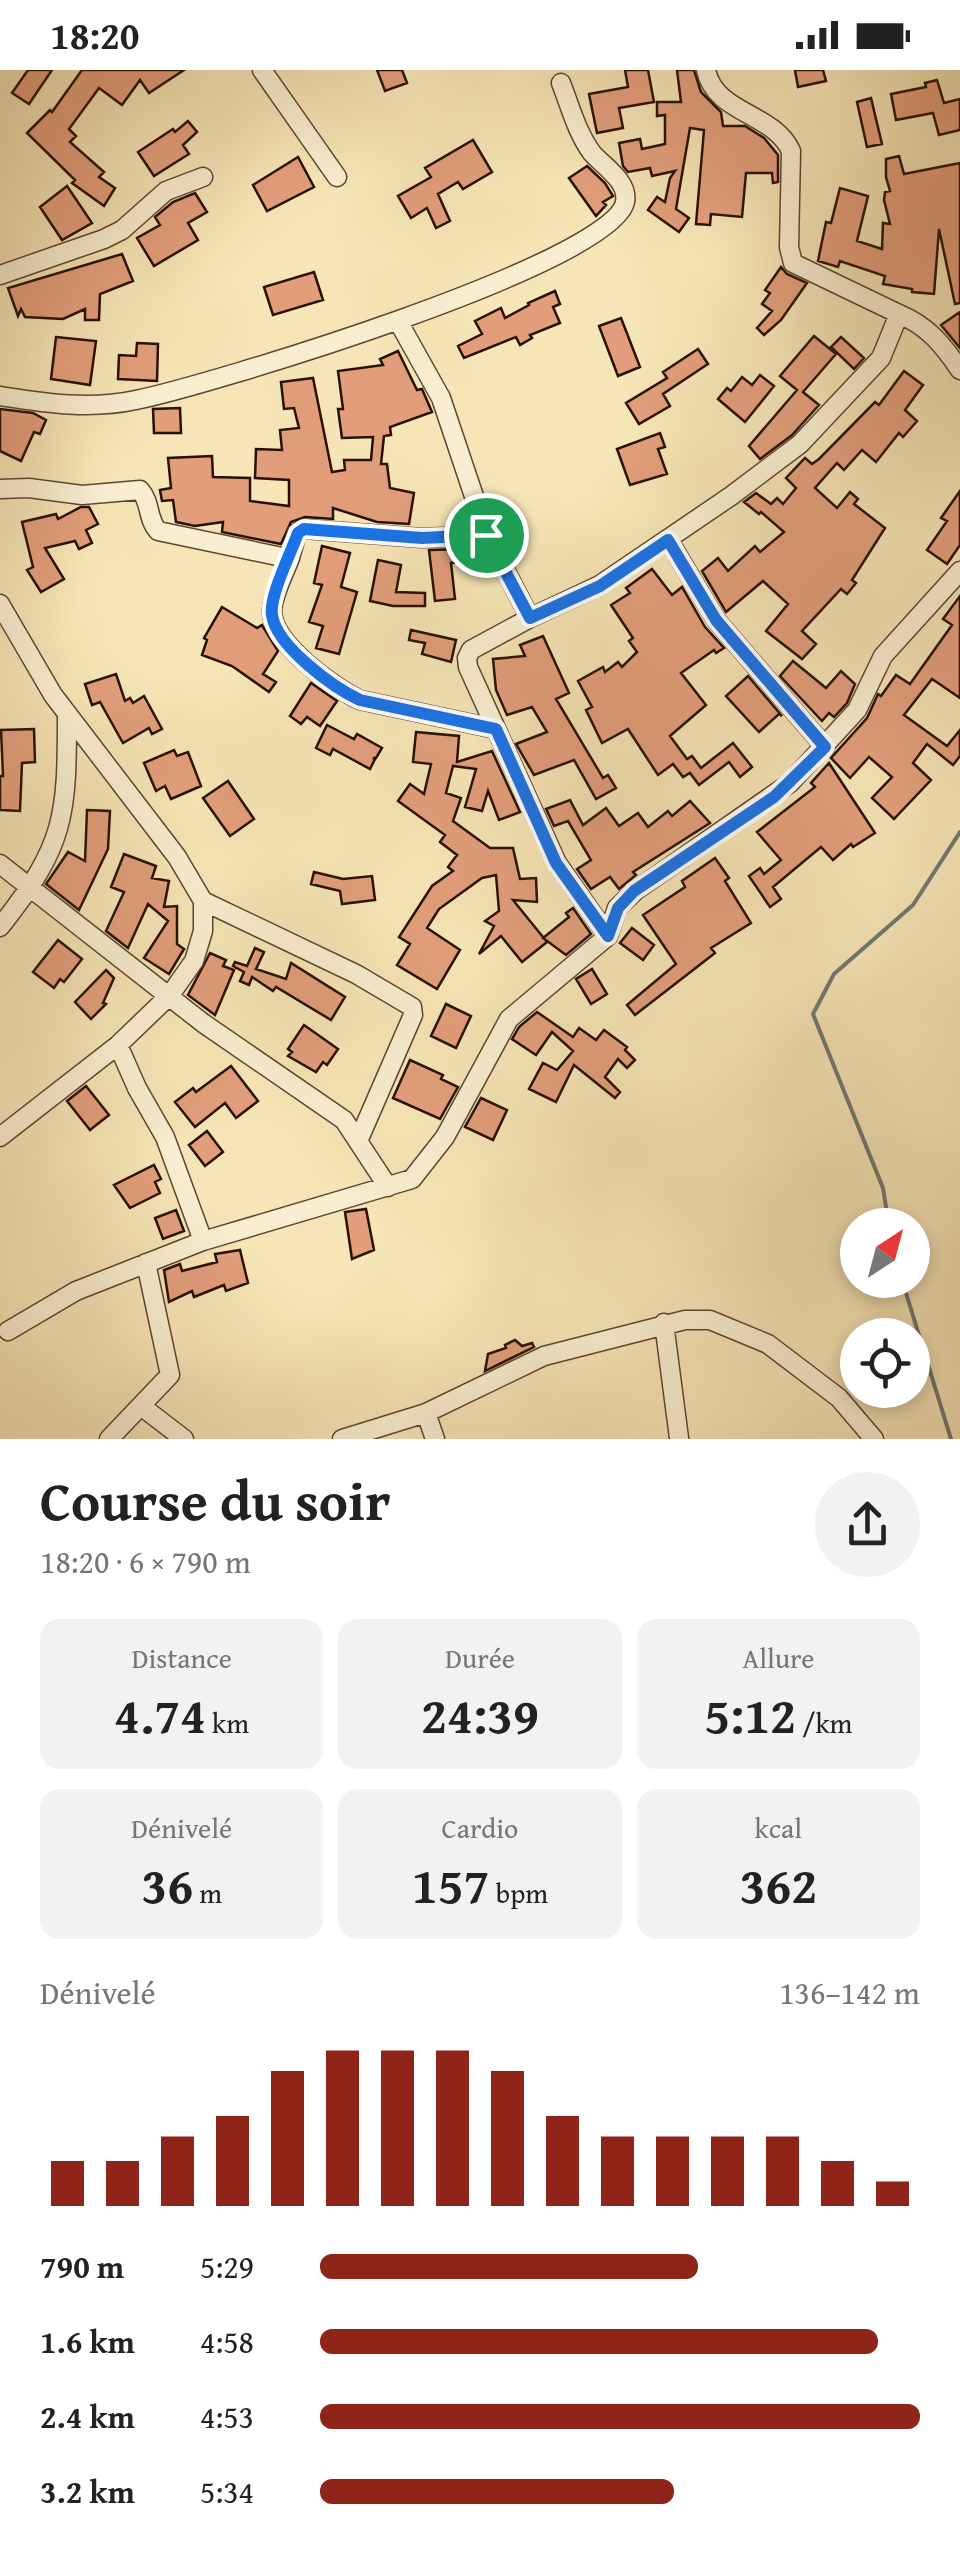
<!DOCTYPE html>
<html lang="fr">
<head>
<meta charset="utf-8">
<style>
	:root { --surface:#fff; --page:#f2f2f2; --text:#222; --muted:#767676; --accent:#8f2418 }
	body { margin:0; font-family:"Gentium Book Plus",serif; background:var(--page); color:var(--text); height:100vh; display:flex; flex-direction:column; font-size:38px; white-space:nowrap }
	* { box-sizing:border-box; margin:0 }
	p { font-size:32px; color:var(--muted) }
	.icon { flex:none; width:55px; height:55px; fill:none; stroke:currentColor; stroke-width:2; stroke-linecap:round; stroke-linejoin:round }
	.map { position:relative; height:1369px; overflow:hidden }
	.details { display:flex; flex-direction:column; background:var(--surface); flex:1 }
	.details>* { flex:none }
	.needle { width:65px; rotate:36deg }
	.buttons { position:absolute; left:840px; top:1138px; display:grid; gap:20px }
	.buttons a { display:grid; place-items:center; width:90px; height:90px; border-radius:50%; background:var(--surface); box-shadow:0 5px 15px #0003; font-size:50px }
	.pin { position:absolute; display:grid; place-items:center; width:85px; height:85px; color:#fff; margin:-42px; border:5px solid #fff; border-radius:50%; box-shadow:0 2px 10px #0007 }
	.round { display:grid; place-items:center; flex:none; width:105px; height:105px; border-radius:52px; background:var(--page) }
	.head { display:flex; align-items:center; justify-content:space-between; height:170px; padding:0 40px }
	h1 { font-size:55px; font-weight:600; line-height:75px }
	.stats { display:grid; grid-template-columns:repeat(3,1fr); gap:15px; height:170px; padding:10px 40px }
	.stats div { display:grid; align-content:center; border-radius:20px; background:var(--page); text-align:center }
	.stats b { font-size:50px; font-weight:600 }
	.stats small { font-size:28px; font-weight:400 }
	.stats p { font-size:28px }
	.chart { height:280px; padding:20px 40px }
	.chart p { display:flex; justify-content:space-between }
	.chart svg { width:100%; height:180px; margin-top:10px; stroke:var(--accent); stroke-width:6 }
	ul { padding:0 40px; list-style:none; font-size:32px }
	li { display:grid; grid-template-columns:160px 120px 1fr; align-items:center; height:75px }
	li i { height:25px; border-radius:12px; background:var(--accent) }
	.status { display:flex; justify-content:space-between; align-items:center; height:70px; padding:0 50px; background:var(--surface); direction:ltr }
	.status svg { height:28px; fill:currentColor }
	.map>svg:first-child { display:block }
</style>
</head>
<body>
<div class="status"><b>18:20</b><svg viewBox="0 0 49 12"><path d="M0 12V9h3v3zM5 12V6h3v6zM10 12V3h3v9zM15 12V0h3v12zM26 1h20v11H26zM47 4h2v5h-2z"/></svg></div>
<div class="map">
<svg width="960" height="1369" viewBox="0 0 960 1369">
	<rect width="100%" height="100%" fill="#f6e5b6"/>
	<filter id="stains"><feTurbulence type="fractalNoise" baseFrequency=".002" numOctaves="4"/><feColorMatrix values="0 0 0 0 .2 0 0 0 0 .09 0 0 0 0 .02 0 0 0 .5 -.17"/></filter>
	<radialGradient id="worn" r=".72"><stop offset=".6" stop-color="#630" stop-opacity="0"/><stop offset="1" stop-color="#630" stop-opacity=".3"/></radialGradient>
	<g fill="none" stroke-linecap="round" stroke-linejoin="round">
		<!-- stream -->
		<path stroke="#717770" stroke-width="4" d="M 889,1155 L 883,1118 L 813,944 L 834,904 L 913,835 L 960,762
			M 902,1210 L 951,1369"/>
	</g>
	<!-- building -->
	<path fill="#e29e7b" stroke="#281004" stroke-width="2.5" d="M 28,0 L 52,0 L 29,34 L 12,23 Z
		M 82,0 L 184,0 L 149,23 L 140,10 L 122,35 L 99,18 L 69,59 L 76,66 L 70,72 L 104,102 L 99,107 L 115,118 L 104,136 L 72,113 L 75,110 L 27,63 L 50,40 L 52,42 Z
		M 377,0 L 402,0 L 407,13 L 385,21 Z
		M 625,0 L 648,0 L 654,32 L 619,38 L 623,58 L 597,63 L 589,24 L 628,17 Z
		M 677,0 L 694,0 L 701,22 L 721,42 L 723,56 L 745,56 L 764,68 L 778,85 L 778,112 L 773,113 L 772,103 L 746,103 L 742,147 L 711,144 L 710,155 L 696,154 L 704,60 L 690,58 L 676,139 L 689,148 L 679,162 L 648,140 L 657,127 L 665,132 L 670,108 L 675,101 L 652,106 L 650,98 L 628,102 L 623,96 L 619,73 L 640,69 L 642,79 L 665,74 L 665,45 L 657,46 L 657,32 L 681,32 Z
		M 795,0 L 823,0 L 826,11 L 798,17 Z
		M 937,10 L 944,33 L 960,29 L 960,60 L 939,65 L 933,43 L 896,50 L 891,24 L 926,17 L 925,13 Z
		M 871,28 L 882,74 L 867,77 L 857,32 Z
		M 188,51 L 197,62 L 183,75 L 189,84 L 154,106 L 138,82 L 173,59 L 175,62 Z
		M 473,70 L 492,102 L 463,119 L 458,112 L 438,124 L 450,151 L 436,158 L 427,138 L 411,148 L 398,126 L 431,107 L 425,98 Z
		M 899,86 L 904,104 L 960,93 L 960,233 L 955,234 L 939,159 L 934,224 L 912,222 L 912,219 L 883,214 L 885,206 L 840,191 L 838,197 L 818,191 L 826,152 L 831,153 L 840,118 L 868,126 L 857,171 L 882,179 L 883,153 L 890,154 L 884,130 L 885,122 L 890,121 L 886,107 L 886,89 Z
		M 298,87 L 314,117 L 267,141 L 253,115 Z
		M 587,96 L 605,113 L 613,126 L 603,132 L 606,135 L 596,146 L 569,108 Z
		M 67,116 L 92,153 L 62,170 L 40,137 Z
		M 195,123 L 207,142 L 188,153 L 198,170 L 154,196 L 137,168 L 160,155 L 155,147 L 173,132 Z
		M 122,184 L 133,211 L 100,224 L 99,250 L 85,250 L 85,239 L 63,249 L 25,247 L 21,239 L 18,246 L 8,218 Z
		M 781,197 L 787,204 L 807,213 L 781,250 L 764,265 L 757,258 L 772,241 L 762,234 L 770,223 L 765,220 Z
		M 314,202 L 323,230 L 273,245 L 264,217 Z
		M 555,221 L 560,234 L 553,237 L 560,253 L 530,265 L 532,268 L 520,275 L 516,267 L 464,288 L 458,276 L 482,264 L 475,251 L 501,238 L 505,248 L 529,235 L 528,233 Z
		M 960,242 L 960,278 L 941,255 Z
		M 621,248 L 640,297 L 618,306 L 599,256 Z
		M 814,266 L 836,284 L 803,322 L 819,335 L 792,365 L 760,389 L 749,376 L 797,320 L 780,306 Z
		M 56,267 L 96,271 L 90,315 L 51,309 Z
		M 841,267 L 864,288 L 854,299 L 831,277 Z
		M 137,273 L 158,274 L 157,311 L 118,309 L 119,285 L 136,286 Z
		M 698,279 L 708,294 L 663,324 L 670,336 L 639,354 L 626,333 L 667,308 L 663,302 Z
		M 398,281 L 417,320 L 422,319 L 432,342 L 390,357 L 391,365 L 384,366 L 381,394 L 387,394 L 390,418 L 414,423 L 409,454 L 377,452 L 333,438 L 333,449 L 305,447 L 291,452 L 281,474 L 222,462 L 223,452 L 195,456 L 176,452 L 173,430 L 162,431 L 160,420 L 171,418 L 168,388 L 212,386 L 213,407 L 250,408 L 250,431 L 289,436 L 289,410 L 255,408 L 256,379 L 282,380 L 280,360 L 299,358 L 294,338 L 284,339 L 281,312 L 313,308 L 332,402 L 345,400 L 344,390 L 371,390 L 373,367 L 342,368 L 338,339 L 343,339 L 338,301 L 383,295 L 380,289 Z
		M 904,301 L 923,315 L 905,340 L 917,351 L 903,367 L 899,363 L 876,392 L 862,380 L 844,400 L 837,393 L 815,418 L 837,438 L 850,422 L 858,429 L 854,434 L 885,458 L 852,510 L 856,513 L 847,524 L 841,519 L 802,561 L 816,574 L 802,589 L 766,561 L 788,534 L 763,511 L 726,542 L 702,501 L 718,488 L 728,501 L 755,476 L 760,482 L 784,462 L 761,442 L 759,444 L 744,432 L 756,423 L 771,434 L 777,428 L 783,434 L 796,418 L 786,408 L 805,388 L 812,394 L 819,389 L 875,332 L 879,335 Z
		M 760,305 L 774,316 L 745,352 L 718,329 L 727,318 L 731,321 L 742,307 L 752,315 Z
		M 180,338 L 181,363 L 154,363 L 153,339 Z
		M 0,339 L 33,343 L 46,350 L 40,364 L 34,362 L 21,391 L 0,381 Z
		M 660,363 L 665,377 L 658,379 L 667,404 L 630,415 L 617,379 Z
		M 960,421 L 960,475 L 947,494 L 927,480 L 947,451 L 941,448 Z
		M 81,437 L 89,437 L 98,454 L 86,460 L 92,473 L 79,479 L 75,471 L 45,478 L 64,509 L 41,522 L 27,500 L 33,497 L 22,452 L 56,444 L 58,449 Z
		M 322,476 L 350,483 L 341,517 L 357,522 L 339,584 L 316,578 L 323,556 L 309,552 L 322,515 L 314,513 Z
		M 464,479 L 465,492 L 451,493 L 455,529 L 435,531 L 429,480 Z
		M 378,490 L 401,495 L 396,522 L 425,523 L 425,536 L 393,536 L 370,531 Z
		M 652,499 L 672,525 L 682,517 L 705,557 L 724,578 L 716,583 L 714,580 L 681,603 L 706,635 L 670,666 L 687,689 L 692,686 L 701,698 L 733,673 L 752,697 L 740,707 L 729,692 L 699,715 L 690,703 L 683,707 L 673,694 L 658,705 L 628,659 L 602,673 L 586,640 L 592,637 L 578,611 L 603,597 L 605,602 L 618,592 L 622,597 L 637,582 L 629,571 L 633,568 L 611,535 L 630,523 L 626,518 Z
		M 960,526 L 960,628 L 932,609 L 904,645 L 947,676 L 960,660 L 960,686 L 953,695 L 927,674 L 913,693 L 931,710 L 894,749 L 872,728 L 892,707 L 869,687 L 850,708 L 831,688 L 867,648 L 878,624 L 881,626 L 896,605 L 910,614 L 952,555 L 943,549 Z
		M 222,537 L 257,558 L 262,555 L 278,581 L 263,604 L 276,612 L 269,622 L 232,596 L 202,585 L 207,570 L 204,568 Z
		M 411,560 L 456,570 L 451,592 L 422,584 L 425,573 L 409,570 Z
		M 543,566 L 569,623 L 556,629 L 603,708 L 608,705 L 616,718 L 596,729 L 574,690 L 534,705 L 516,674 L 547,662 L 532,637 L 507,645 L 496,620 L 493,589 L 525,586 L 520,575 Z
		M 793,591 L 826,618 L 841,601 L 855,614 L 847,633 L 834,647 L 829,643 L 822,651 L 780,606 Z
		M 116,604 L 125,631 L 130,628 L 133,633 L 144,626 L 162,659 L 152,664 L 149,658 L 123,673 L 100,632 L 92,635 L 85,614 Z
		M 748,606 L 782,646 L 779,644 L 759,662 L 726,626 Z
		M 311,613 L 337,631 L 320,656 L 307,647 L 301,654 L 290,646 Z
		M 327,655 L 354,669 L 357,664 L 382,678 L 376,688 L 373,688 L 375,689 L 370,699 L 333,679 L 330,685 L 316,678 Z
		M 34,659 L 35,692 L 22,693 L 20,741 L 0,740 L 0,706 L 3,706 L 1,660 Z
		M 416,662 L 459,666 L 457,692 L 492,681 L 520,742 L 499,750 L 488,721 L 482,741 L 465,737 L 476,699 L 453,696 L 446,723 L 461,728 L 453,751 L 490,778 L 513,778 L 520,809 L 536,808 L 537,832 L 513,830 L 547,872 L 522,892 L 501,866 L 479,884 L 494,856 L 485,851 L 499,841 L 496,805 L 482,808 L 439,839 L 427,858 L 460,880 L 437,919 L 397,895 L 410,874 L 399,867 L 432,816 L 453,801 L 448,797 L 457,785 L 440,772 L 445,765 L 398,731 L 410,714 L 424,724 L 431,694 L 413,692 Z
		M 174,680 L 177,686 L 188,682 L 201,716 L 171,729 L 165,716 L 156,721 L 144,693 Z
		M 829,693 L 875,763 L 853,777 L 851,774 L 833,790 L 821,777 L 773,817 L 781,829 L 770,837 L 749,806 L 760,798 L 764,804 L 781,790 L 757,762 L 815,717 L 811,713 Z
		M 228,711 L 254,749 L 230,766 L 203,728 Z
		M 570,730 L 583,755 L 606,738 L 619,756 L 638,743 L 648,757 L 668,741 L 672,746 L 690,731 L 710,753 L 633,802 L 636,805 L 619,819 L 610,807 L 591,819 L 577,799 L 591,790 L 568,751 L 554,756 L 546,739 Z
		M 87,740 L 110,741 L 108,779 L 79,840 L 46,814 L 68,782 L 85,791 Z
		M 124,784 L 156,796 L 152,808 L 169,811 L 164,837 L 177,836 L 177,874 L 184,879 L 169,904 L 144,888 L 168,851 L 148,834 L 128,878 L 106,861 L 124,822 L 111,817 Z
		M 715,788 L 729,808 L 725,811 L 751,853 L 711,878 L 715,883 L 635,945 L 627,935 L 676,894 L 643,845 L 685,817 L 682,811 Z
		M 314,802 L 343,809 L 372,806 L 375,830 L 342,834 L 340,821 L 311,814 Z
		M 573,838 L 591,864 L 566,885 L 543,868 L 569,847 L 566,843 Z
		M 632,858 L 654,875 L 643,890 L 620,873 Z
		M 58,870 L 82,889 L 64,912 L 60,909 L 54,918 L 33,902 Z
		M 255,878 L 264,882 L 256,899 L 286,909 L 291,893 L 345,927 L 331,950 L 276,917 L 273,921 L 252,907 L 249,915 L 240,911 L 244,902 L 233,896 L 235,892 L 247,896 Z
		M 210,883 L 226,890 L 223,896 L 234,900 L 215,945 L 188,925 Z
		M 592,899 L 607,924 L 591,934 L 576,909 Z
		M 106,900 L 114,908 L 103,933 L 106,934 L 91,949 L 75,932 Z
		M 446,934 L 471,946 L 456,978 L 431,966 Z
		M 537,942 L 573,967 L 579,958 L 596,970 L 604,960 L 627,977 L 625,980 L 635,990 L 627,998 L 618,989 L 605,1007 L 620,1022 L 615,1028 L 574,995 L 556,1032 L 529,1019 L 543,993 L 557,1000 L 573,981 L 552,962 L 536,985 L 512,969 L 519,957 Z
		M 304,955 L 338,979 L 327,995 L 323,992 L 316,1002 L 288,986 L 292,982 L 288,979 Z
		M 410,990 L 443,1005 L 441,1009 L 458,1017 L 440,1049 L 393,1028 Z
		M 231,996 L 258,1031 L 236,1048 L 225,1033 L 195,1057 L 175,1032 L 193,1018 L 196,1022 Z
		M 86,1016 L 109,1045 L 90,1060 L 67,1031 Z
		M 481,1028 L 507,1040 L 493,1070 L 465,1057 Z
		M 207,1061 L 223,1082 L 205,1096 L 189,1075 Z
		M 154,1095 L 161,1109 L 155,1112 L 160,1123 L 130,1138 L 114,1115 Z
		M 366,1139 L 374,1180 L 352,1189 L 345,1142 Z
		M 176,1140 L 184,1161 L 163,1169 L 155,1148 Z
		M 240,1180 L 248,1213 L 226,1221 L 224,1215 L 194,1227 L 192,1221 L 169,1232 L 164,1200 L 180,1194 L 182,1201 L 217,1192 L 215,1184 Z
		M 515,1270 L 522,1276 L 532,1273 L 534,1277 L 485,1301 L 488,1284 L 506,1278 L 505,1275 Z"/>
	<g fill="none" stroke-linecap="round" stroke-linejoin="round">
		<!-- minor casing -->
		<g stroke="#5c4530" stroke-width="21">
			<path id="minor" d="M 262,0 L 337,107
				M 0,205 L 104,169 L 122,160 L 166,121 L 203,107
				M 899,244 C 928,256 943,275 960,300
				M 398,251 L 441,328 L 487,465 L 530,548
				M 0,326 C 46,333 89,340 136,330 C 206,316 614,193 625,132 C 629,111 603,96 592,83 C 577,63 570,36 561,13
				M 0,419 L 29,418 L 82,425 L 140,420 C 151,432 147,449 158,461 L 282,487 L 290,488 L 297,463 L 304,459 L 422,468 L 487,465
				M 668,469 L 716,550 L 825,677
				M 290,488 C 284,504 273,524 272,541 C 272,573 334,618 360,630 L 496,659
				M 0,534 L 53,625 L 177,787 L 203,831 L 203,861 L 194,891 L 170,925 L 118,975 L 0,1067
				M 0,794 L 203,953 L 344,1050 L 388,1117
				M 203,831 L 356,904 L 412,937 L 413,945 L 359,1069
				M 0,857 C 66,774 67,746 67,643
				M 608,866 L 557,793 L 468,597 L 467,588 L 471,580 L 530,548 L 600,515 L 731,426 L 800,374 L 881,288 L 899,244 L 793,193 L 789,177 L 791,81 C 773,42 715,44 706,0
				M 118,975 L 137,1018 L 165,1067 L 203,1171
				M 664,1253 L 679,1368
				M 8,1261 L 76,1221 L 203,1171 L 412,1109 L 445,1067 L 509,949 L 608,866 L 617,838 L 635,821 L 790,713 L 857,640 L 883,586 L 960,501
				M 141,1336 L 184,1369
				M 426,1343 L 435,1369
				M 109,1369 L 170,1305 L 146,1193
				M 342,1369 L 426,1343 L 544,1286 L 685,1250 L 710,1250 L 768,1274 L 839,1328 L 874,1369"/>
		</g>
		<!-- minor -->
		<use href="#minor" stroke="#f9eed0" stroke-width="18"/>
	</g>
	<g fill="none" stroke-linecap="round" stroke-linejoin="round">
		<!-- route casing -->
		<g stroke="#fff" stroke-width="20">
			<path id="route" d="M 304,459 L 422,468 L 486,465 L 530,548 L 600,516 L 668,470 L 716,550 L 825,677 L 774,727 L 634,821 L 618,838 L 608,866 L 556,793 L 496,659 L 360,630 C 334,618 276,576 272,545 C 269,526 291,483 298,463 Z"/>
		</g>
		<!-- route -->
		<use href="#route" stroke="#1a73e8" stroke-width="12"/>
	</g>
	<rect width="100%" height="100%" filter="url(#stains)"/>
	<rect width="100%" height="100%" fill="url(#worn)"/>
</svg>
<div class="buttons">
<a><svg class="needle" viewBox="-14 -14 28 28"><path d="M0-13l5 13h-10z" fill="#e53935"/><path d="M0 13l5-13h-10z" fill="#767676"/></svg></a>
<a><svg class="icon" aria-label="locate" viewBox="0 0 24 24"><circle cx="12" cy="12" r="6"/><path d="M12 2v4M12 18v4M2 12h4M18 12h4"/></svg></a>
</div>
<div class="pin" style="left:486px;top:465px;background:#1e9e55"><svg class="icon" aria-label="arrive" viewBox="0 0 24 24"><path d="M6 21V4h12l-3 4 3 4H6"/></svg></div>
</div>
<section class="details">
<div class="head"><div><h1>Course du soir</h1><p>18:20 · 6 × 790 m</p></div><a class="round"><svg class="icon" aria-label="share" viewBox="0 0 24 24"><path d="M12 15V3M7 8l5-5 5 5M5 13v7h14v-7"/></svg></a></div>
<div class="stats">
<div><p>Distance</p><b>4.74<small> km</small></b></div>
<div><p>Durée</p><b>24:39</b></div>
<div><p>Allure</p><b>5:12<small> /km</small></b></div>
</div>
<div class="stats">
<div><p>Dénivelé</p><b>36<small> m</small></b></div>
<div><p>Cardio</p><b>157<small> bpm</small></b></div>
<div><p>kcal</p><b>362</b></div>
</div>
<div class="chart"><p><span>Dénivelé</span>136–142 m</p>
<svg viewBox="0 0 160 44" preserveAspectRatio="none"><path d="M5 44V33M15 44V33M25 44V27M35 44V22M45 44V11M55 44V6M65 44V6M75 44V6M85 44V11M95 44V22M105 44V27M115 44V27M125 44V27M135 44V27M145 44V33M155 44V38"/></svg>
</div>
<ul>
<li><b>790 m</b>5:29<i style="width:63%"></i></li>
<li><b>1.6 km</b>4:58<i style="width:93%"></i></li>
<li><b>2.4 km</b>4:53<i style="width:100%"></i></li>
<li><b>3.2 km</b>5:34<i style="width:59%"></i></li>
</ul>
</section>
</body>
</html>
